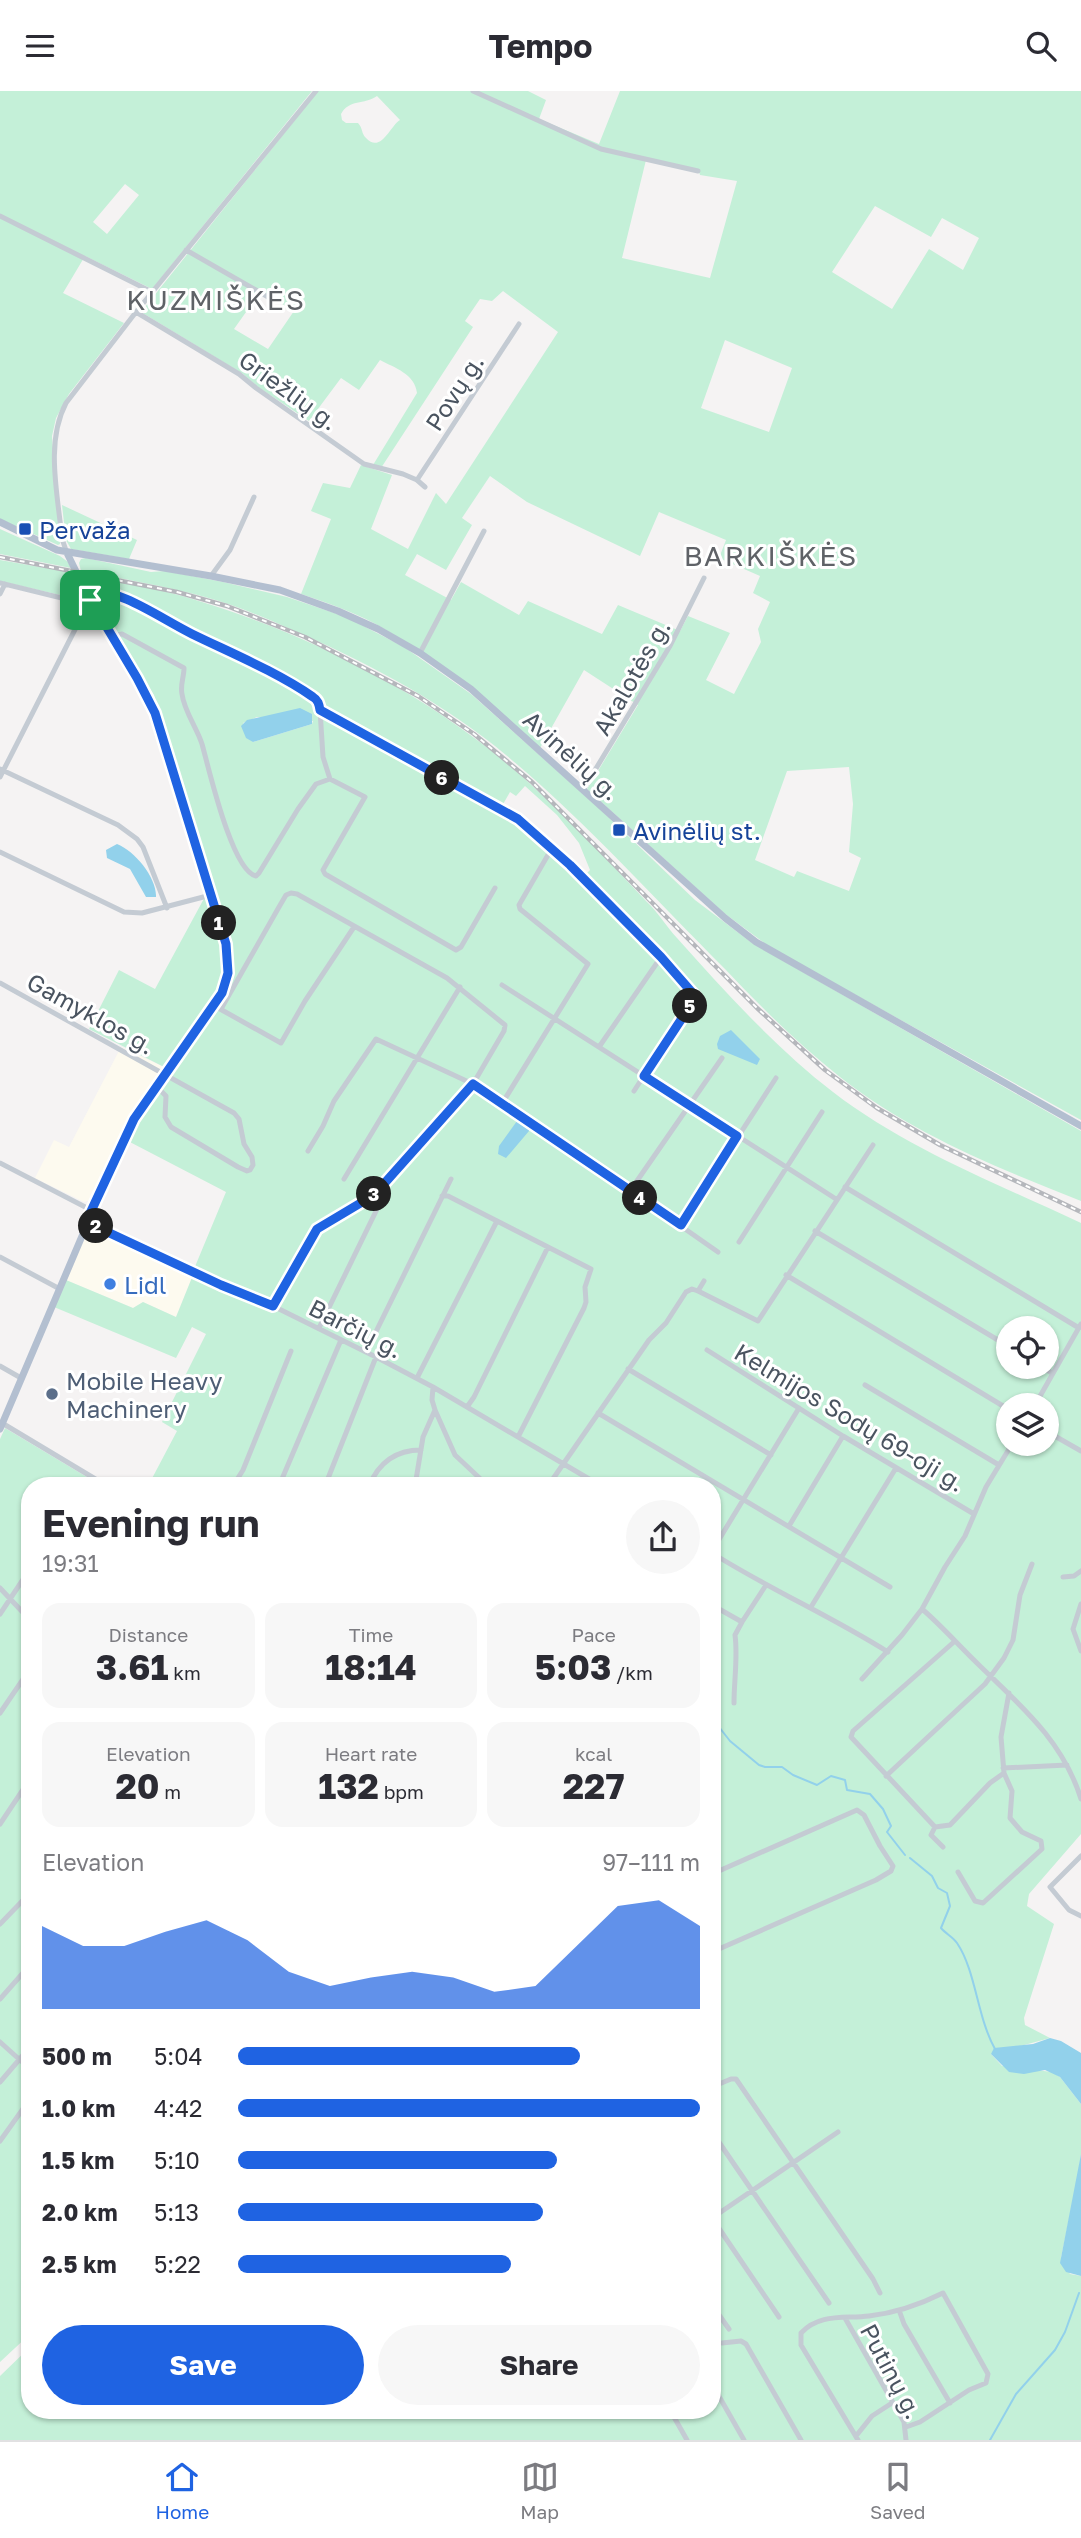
<!DOCTYPE html>
<html lang="en">
<head>
<meta charset="utf-8">
<style>
	:root { --surface:#fff; --page:#f7f7f7; --text:#2b2b33; --muted:#7c7c81; --line:#e1e1e2; --accent:#1f63e2 }
	body { margin:0; font-family:"Golos Text",sans-serif; background:var(--page); color:var(--text); height:100vh; display:flex; flex-direction:column; font-size:26px; white-space:nowrap }
	* { box-sizing:border-box; margin:0 }
	p { font-size:23px; color:var(--muted) }
	.icon { flex:none; width:38px; height:38px; fill:none; stroke:currentColor; stroke-width:2; stroke-linecap:round; stroke-linejoin:round }
	.map { position:relative; flex:1; overflow:hidden }
	.details { position:absolute; left:21px; top:1386px; width:700px; height:942px; display:flex; flex-direction:column; background:var(--surface); border-radius:28px; box-shadow:0 2px 5px #0004 }
	.details>* { flex:none }
	.buttons { position:absolute; left:996px; top:1225px; display:grid; gap:14px }
	.buttons a { display:grid; place-items:center; width:63px; height:63px; border-radius:50%; background:var(--surface); box-shadow:0 2px 5px #0004; font-size:35px }
	.pin { position:absolute; display:grid; place-items:center; width:60px; height:60px; color:#fff; margin:-30px; border-radius:14px; box-shadow:0 4px 10px #0006 }
	.km { position:absolute; width:35px; height:35px; margin:-18px; border-radius:50%; background:#222; color:#fff; font-size:19px; line-height:35px; text-align:center }
	.round { display:grid; place-items:center; flex:none; width:74px; height:74px; border-radius:37px; background:var(--page) }
	.overview { display:flex; align-items:center; justify-content:space-between; height:119px; padding:0 21px }
	h1 { font-size:38px; font-weight:700; line-height:52px }
	.figures { display:grid; grid-template-columns:repeat(3,1fr); gap:10px; height:119px; padding:7px 21px }
	.figures div { display:grid; align-content:center; border-radius:18px; background:var(--page); text-align:center }
	.figures b { font-size:35px; font-weight:700 }
	.figures small { font-size:19px; font-weight:400 }
	.figures p { font-size:19px }
	.chart { height:196px; padding:14px 21px }
	.chart p { display:flex; justify-content:space-between }
	.chart svg { width:100%; height:126px; margin-top:7px; fill:var(--accent); opacity:.7 }
	.action { display:flex; gap:14px; margin-top:auto; padding:14px 21px }
	.action a { flex:1; height:80px; border-radius:42px; background:var(--accent); color:#fff; font-size:28px; font-weight:700; line-height:80px; text-align:center }
	.action a+a { background:var(--page); color:var(--text) }
	ul { padding:0 21px; list-style:none; font-size:23px }
	li { display:grid; grid-template-columns:112px 84px 1fr; align-items:center; height:52px }
	li i { height:18px; border-radius:9px; background:var(--accent) }
	header { display:flex; justify-content:space-between; align-items:center; height:91px; padding:0 21px; background:var(--surface); font-size:32px; font-weight:700 }
	.tabs { display:flex; justify-content:space-around; align-items:center; height:98px; border-top:2px solid var(--line); background:var(--surface); font-size:19px; color:var(--muted) }
	.tabs a { display:grid; justify-items:center; gap:4px }
	.tabs .on { color:var(--accent) }
	.map>svg:first-child { display:block }
</style>
</head>
<body>
<header><svg class="icon" aria-label="menu" viewBox="0 0 24 24"><path d="M4 6h16M4 12h16M4 18h16"/></svg>Tempo<svg class="icon" aria-label="search" viewBox="0 0 24 24"><circle cx="10" cy="10" r="6"/><path d="M15 15l6 6"/></svg></header>
<div class="map">
<svg width="1081" height="2349" viewBox="0 0 1081 2349">
	<rect width="100%" height="100%" fill="#f5f3f3"/>
	<!-- commercial -->
	<path fill="#fdfaef" d="M 121,956 L 164,976 L 126,1034 L 91,1109 L 84,1111 L 35,1087 L 54,1049 L 69,1056 Z
		M 96,1138 L 193,1184 L 176,1226 L 143,1211 L 133,1217 L 66,1189 L 87,1140 Z"/>
	<!-- green -->
	<path fill="#c4f0d8" fill-rule="evenodd" d="M 0,0 L 312,0 L 152,198 L 85,165 L 63,202 L 124,232 L 69,303 L 56,327 L 52,345 L 60,453 L 58,454 L 0,428 ZM 125,93 L 139,104 L 107,143 L 93,131 Z
		M 318,0 L 528,0 L 546,9 L 539,28 L 599,53 L 620,0 L 1081,0 L 1081,1029 L 771,857 L 724,822 L 587,698 L 638,614 L 584,579 L 540,657 C 492,613 441,572 386,539 C 360,523 330,513 301,503 L 331,428 L 311,420 L 323,392 L 350,397 L 361,374 L 392,384 L 371,438 L 408,458 L 436,402 L 446,413 L 558,241 L 503,200 L 492,210 L 480,208 L 465,230 L 473,236 L 381,377 L 373,374 L 417,302 C 415,283 395,277 380,269 L 359,299 L 341,287 L 309,330 L 258,296 L 243,283 L 141,221 ZM 377,5 L 400,29 C 390,35 381,63 366,47 C 361,42 363,37 358,32 L 346,32 L 342,29 L 341,23 C 349,8 364,14 377,5 ZM 646,69 L 699,81 L 700,84 L 737,90 L 710,187 L 622,167 ZM 875,115 L 931,146 L 942,127 L 979,147 L 963,179 L 929,158 L 892,218 L 832,181 ZM 261,200 L 294,220 L 268,258 L 234,238 ZM 725,249 L 792,277 L 769,341 L 701,317 ZM 490,385 L 527,411 L 640,465 L 659,421 L 726,449 L 719,467 L 760,485 L 753,502 L 770,511 L 758,538 L 761,551 L 734,603 L 706,589 L 730,542 L 688,525 L 680,540 L 618,514 L 602,543 L 528,510 L 519,524 L 461,491 L 451,509 L 405,484 L 417,463 L 446,479 L 472,434 L 462,427 ZM 849,676 L 853,713 L 849,761 L 861,767 L 849,800 L 797,780 L 794,786 L 755,769 L 787,680 Z
		M 62,414 L 137,449 L 129,468 L 71,458 L 66,449 Z
		M 0,438 L 60,465 L 68,471 L 71,477 L 0,463 Z
		M 86,467 L 151,481 L 165,480 L 223,491 L 287,506 L 346,526 L 404,556 L 471,603 L 602,720 L 695,809 L 752,852 L 1081,1040 L 1081,1110 C 997,1077 911,1042 840,986 C 798,953 761,916 725,878 C 650,803 578,722 495,655 C 433,606 362,569 290,538 C 263,526 235,514 205,506 C 165,495 123,488 81,480 L 79,472 L 81,468 Z
		M 0,469 L 74,482 L 82,506 L 77,508 L 0,490 Z
		M 83,483 C 123,492 164,498 202,511 C 306,543 408,594 493,661 C 549,706 597,758 646,810 C 658,821 666,835 677,847 C 725,901 776,957 833,1001 C 907,1058 998,1093 1081,1132 L 1081,1743 L 1029,1803 L 1027,1815 L 1054,1833 L 1024,1927 L 1025,1934 L 1050,1947 L 991,1963 L 1002,1975 L 1052,1981 L 1060,1986 L 1081,2013 L 1081,2063 L 1078,2084 L 1061,2167 L 1070,2183 L 1081,2185 L 1081,2349 L 0,2349 L 0,2285 L 30,2256 L 30,2319 L 712,2319 L 712,1395 L 148,1395 L 177,1340 L 162,1331 L 206,1243 L 192,1236 L 176,1267 L 54,1216 L 66,1189 L 133,1217 L 143,1211 L 176,1226 L 193,1184 L 195,1184 L 194,1178 L 226,1101 L 126,1049 L 226,897 C 232,876 231,860 225,839 L 154,604 L 97,517 ZM 257,626 L 313,630 L 312,633 L 253,651 L 243,632 ZM 525,695 L 557,724 L 579,752 L 590,779 L 585,784 L 523,730 L 502,715 L 510,701 L 516,705 ZM 1008,1237 L 1046,1237 L 1046,1276 L 1008,1276 ZM 1008,1314 L 1046,1314 L 1046,1353 L 1008,1353 Z
		M 207,802 C 213,824 224,847 224,870 C 226,907 185,948 164,976 L 89,938 L 119,879 L 155,898 Z
		M 5,1337 L 102,1395 L 30,1395 L 30,2243 L 0,2271 L 0,1348 Z"/>
	<!-- water -->
	<path fill="#92d1eb" d="M 300,617 L 312,623 L 312,633 L 253,651 L 246,647 L 241,635 L 247,629 Z
		M 117,753 C 135,760 157,787 156,806 L 146,806 L 130,778 L 107,767 L 106,759 Z
		M 731,939 L 760,968 L 757,974 L 718,958 L 717,953 L 720,945 Z
		M 517,1030 L 520,1030 L 530,1036 L 529,1040 L 506,1067 L 498,1063 L 499,1055 Z
		M 1050,1947 L 1061,1950 L 1081,1962 L 1081,2013 L 1060,1986 L 1045,1979 L 1024,1983 L 1009,1981 L 991,1963 L 994,1957 L 1033,1953 Z
		M 1081,2063 L 1081,2185 L 1066,2181 L 1060,2172 Z"/>
	<g fill="none" stroke-linecap="round" stroke-linejoin="round">
		<!-- stream -->
		<path stroke="#92d1eb" stroke-width="2" d="M 712,1627 L 730,1650 L 759,1674 L 765,1676 L 782,1676 L 793,1684 L 817,1694 L 831,1685 L 845,1689 L 847,1699 L 870,1703 L 883,1718 L 891,1735 L 887,1741 L 905,1764
			M 910,1767 L 932,1785 L 938,1797 L 947,1802 L 950,1815 L 941,1837 C 946,1843 953,1846 957,1852 C 976,1880 977,1926 995,1958
			M 990,2349 L 1016,2303 L 1055,2259 L 1065,2241 L 1079,2202"/>
		<!-- minor -->
		<path stroke="#c4cbd3" stroke-width="5" d="M 473,0 L 601,58 L 698,80
			M 0,125 L 152,201
			M 186,159 L 275,210
			M 136,221 L 239,283 L 256,297 L 364,373 L 403,383 L 417,389 L 425,396
			M 417,389 L 519,233
			M 67,462 L 62,448 C 58,404 45,352 66,312 L 136,221 L 316,0
			M 211,485 L 230,459 L 254,406
			M 0,492 L 78,511 L 90,509
			M 84,498 C 112,499 154,518 176,535 L 316,608 L 320,619 L 323,666 L 330,688 L 365,706 L 323,779 L 325,783 L 456,859 L 461,856 L 495,797
			M 0,503 L 5,493
			M 110,545 L 122,543 L 184,577 C 184,586 180,594 182,603 C 184,620 197,637 202,653 C 209,678 232,780 256,785 L 259,782 L 298,718 L 316,693 L 330,688
			M 420,562 L 484,440
			M 320,619 L 518,728 L 552,757 L 519,814 L 520,818 L 588,873 L 503,1011
			M 0,678 L 118,734 L 137,748 L 143,756 L 167,817
			M 0,686 L 90,509
			M 583,699 L 670,555 L 704,487
			M 552,757 L 696,904 L 634,1000
			M 0,761 L 124,821 L 142,822 L 211,804
			M 0,892 L 234,1022 L 239,1028 L 244,1053 L 252,1066 L 253,1074 L 250,1079 L 247,1080 L 238,1076 L 171,1036 L 165,1026 L 166,1005 L 156,995
			M 502,894 L 836,1108
			M 220,918 L 281,952 L 305,910 L 354,836
			M 221,918 L 279,816 L 286,804 L 291,802 L 297,803 L 447,887 L 505,934 L 504,940 L 473,993 L 376,948 L 334,1010 L 323,1035 L 308,1060
			M 599,956 L 661,866
			M 0,1072 L 91,1119
			M 344,1088 L 460,896
			M 845,1096 L 1079,1237
			M 630,1100 L 722,967
			M 442,1105 L 448,1105 L 591,1178 L 585,1196 L 586,1211 L 584,1217 L 518,1346
			M 86,1131 L 221,1194 L 273,1215 L 376,1266 L 433,1296 L 601,1395
			M 681,1134 L 776,987
			M 815,1140 L 1008,1255
			M 739,1151 L 822,1021
			M 0,1166 L 58,1197
			M 786,1184 L 1008,1318
			M 698,1200 L 704,1190
			M 273,1215 L 314,1141 L 330,1128 L 374,1104 L 473,993 L 572,1059 L 718,1161
			M 319,1237 L 380,1112
			M 707,1259 L 843,1345 L 974,1423
			M 366,1261 L 451,1088
			M 0,1275 L 21,1287
			M 1042,1276 L 1052,1282
			M 628,1278 L 771,1364
			M 417,1287 L 497,1130
			M 865,1294 L 999,1374
			M 1035,1314 L 1081,1233
			M 467,1316 L 474,1306 L 548,1156
			M 435,1319 L 455,1364 L 488,1395
			M 598,1322 L 890,1496
			M 2,1332 L 107,1395
			M 1046,1340 L 1081,1360
			M 238,1389 L 248,1395
			M 233,1395 L 243,1379 L 291,1260
			M 279,1395 L 341,1249
			M 325,1395 L 376,1266
			M 369,1395 C 379,1371 396,1359 421,1359
			M 415,1395 L 423,1346 L 435,1319 L 432,1309 L 433,1296
			M 548,1395 L 649,1249 L 666,1232 L 686,1201 L 692,1198 L 698,1200 L 758,1230 L 873,1054
			M 789,1435 L 843,1345
			M 712,1460 L 799,1317
			M 712,1462 C 769,1498 831,1525 888,1561
			M 1063,1486 L 1074,1485 L 1081,1480
			M 0,1497 L 30,1529
			M 1081,1513 L 1073,1538 L 1081,1560
			M 712,1514 L 742,1531 L 735,1544 C 738,1566 734,1589 734,1612
			M 811,1516 L 896,1377
			M 922,1518 C 942,1535 960,1556 980,1575 C 1021,1615 1063,1650 1081,1708
			M 0,1523 L 30,1478
			M 742,1531 L 766,1494
			M 862,1588 L 902,1544 L 922,1518 L 945,1476 L 965,1445 L 986,1396 L 1012,1353
			M 0,1622 L 30,1578
			M 1003,1677 L 1067,1674
			M 886,1685 L 985,1593 L 1004,1567 L 1013,1549 L 1020,1504 L 1032,1473
			M 0,1733 L 30,1688
			M 935,1736 L 851,1646 L 853,1640 L 955,1550
			M 943,1756 L 931,1744 L 935,1736 L 950,1734 L 990,1692 L 1004,1682 L 1001,1646 L 1009,1602
			M 1081,1765 L 1050,1796 L 1069,1819 L 1081,1825
			M 958,1781 L 975,1810 L 983,1812 L 1042,1758 L 1041,1750 L 1022,1741 L 1010,1727 L 1012,1700 L 1004,1682
			M 712,1783 L 857,1719 L 864,1724 L 880,1755 L 893,1775 L 891,1780 L 876,1789 L 712,1861
			M 0,1833 L 30,1802
			M 0,1908 L 30,1874
			M 0,1951 L 30,1978
			M 0,1991 L 30,1956
			M 712,1996 L 731,1988 L 736,1988 L 873,2188 L 880,2202
			M 712,2041 L 829,2212
			M 0,2050 L 30,2008
			M 712,2127 L 838,2041
			M 712,2127 L 779,2226
			M 712,2214 L 729,2238
			M 899,2219 L 904,2233 L 950,2312
			M 845,2227 L 904,2331 L 906,2349
			M 722,2252 L 741,2250 L 746,2253 L 801,2349
			M 712,2293 L 744,2349
			M 670,2319 L 687,2349
			M 856,2345 L 872,2325 L 892,2312
			M 858,2349 L 801,2254 L 801,2242 C 820,2222 844,2228 869,2225 C 895,2222 919,2214 943,2202 L 988,2283 L 986,2292 L 969,2299 L 920,2331 L 906,2336"/>
		<!-- major -->
		<path stroke="#b3bfd0" stroke-width="7" d="M 0,431 L 57,459 L 211,485 L 280,499 L 338,520 L 378,538 L 420,562 L 471,598 L 725,827 L 756,851 L 1081,1035
			M 0,1338 L 125,1044 L 215,914 C 226,894 230,876 226,853 L 155,622 L 137,587 L 90,509 L 67,462"/>
		<!-- rail casing -->
		<g stroke="#b5b7bc" stroke-width="4.5">
			<path id="rail" d="M 0,466 L 177,501 L 227,515 L 305,546 L 418,605 L 474,643 L 532,691 L 757,917 L 825,979 L 877,1017 L 940,1054 L 1081,1121"/>
		</g>
		<!-- rail -->
		<use href="#rail" stroke="#fff" stroke-width="2" stroke-dasharray="5" stroke-linecap="butt"/>
	</g>
	<g fill="none" stroke-linecap="round" stroke-linejoin="round">
		<!-- route casing -->
		<g stroke="#fff" stroke-width="14">
			<path id="route" d="M 84,498 C 123,499 158,526 192,543 C 231,562 277,581 313,606 C 318,609 319,613 320,619 L 518,728 L 570,774 L 661,866 L 696,906 L 644,985 L 737,1045 L 681,1134 L 473,993 L 374,1104 L 317,1138 L 273,1215 L 221,1194 L 86,1131 L 134,1028 L 222,902 L 228,882 L 226,853 L 155,622 L 137,587 Z"/>
		</g>
		<!-- route -->
		<use href="#route" stroke="#1f63e2" stroke-width="9"/>
	</g>
	<!-- markers -->
	<g fill="#1a4fb4" stroke="#fff" stroke-width="2.5">
		<rect x="18" y="431" width="14" height="14" rx="3.5"/>
		<rect x="612" y="732" width="14" height="14" rx="3.5"/>
	</g>
	<circle fill="#3f7fe0" stroke="#fff" stroke-width="2.5" cx="110" cy="1193" r="7"/>
	<circle fill="#5c6f8a" stroke="#fff" stroke-width="2.5" cx="52" cy="1303" r="7"/>
	<g text-anchor="middle" dominant-baseline="central" stroke-width="6" stroke-linejoin="round" paint-order="stroke">
		<!-- street labels -->
		<g font-size="24" fill="#4a5460" stroke="#fff">
			<text transform="translate(289 299) rotate(36)">Griežlių g.</text>
			<text transform="translate(454 301) rotate(-57)">Povų g.</text>
			<text transform="translate(631 586) rotate(-60)">Akalotės g.</text>
			<text transform="translate(572 664) rotate(42)">Avinėlių g.</text>
			<text transform="translate(91 922) rotate(29)">Gamyklos g.</text>
			<text transform="translate(356 1237) rotate(27)">Barčių g.</text>
			<text transform="translate(850 1326) rotate(31)">Kelmijos Sodų 69-oji g.</text>
			<text transform="translate(892 2280) rotate(62)">Putinų g.</text>
		</g>
		<!-- transit labels -->
		<g font-size="24" fill="#164399" stroke="#fff" text-anchor="start">
			<text x="39" y="438">Pervaža</text>
			<text x="633" y="739">Avinėlių st.</text>
		</g>
		<!-- shop labels -->
		<g font-size="24" fill="#366cbe" stroke="#fff" text-anchor="start">
			<text x="124" y="1193">Lidl</text>
		</g>
		<!-- service labels -->
		<g font-size="24" fill="#4e5e75" stroke="#fff" text-anchor="start">
			<text x="66" y="1289">Mobile Heavy<tspan x="66" dy="28">Machinery</tspan></text>
		</g>
		<!-- quarter labels -->
		<g font-size="28" letter-spacing="2" fill="#5f6267" stroke="#fff">
			<text x="216" y="208">KUZMIŠKĖS</text>
			<text x="771" y="464">BARKIŠKĖS</text>
		</g>
	</g>
</svg>
<div class="buttons">
<a><svg class="icon" aria-label="locate" viewBox="0 0 24 24"><circle cx="12" cy="12" r="6"/><path d="M12 2v4M12 18v4M2 12h4M18 12h4"/></svg></a>
<a><svg class="icon" aria-label="layers" viewBox="0 0 24 24"><path d="M12 4l9 5-9 5-9-5zM3 14l9 5 9-5"/></svg></a>
</div>
<div class="pin" style="left:90px;top:509px;background:#1e9e55"><svg class="icon" aria-label="arrive" viewBox="0 0 24 24"><path d="M6 21V4h12l-3 4 3 4H6"/></svg></div>
<b class="km" style="left:219px;top:832px">1</b>
<b class="km" style="left:96px;top:1135px">2</b>
<b class="km" style="left:374px;top:1103px">3</b>
<b class="km" style="left:640px;top:1107px">4</b>
<b class="km" style="left:690px;top:915px">5</b>
<b class="km" style="left:442px;top:687px">6</b>
<section class="details">
<div class="overview"><div><h1>Evening run</h1><p>19:31</p></div><a class="round"><svg class="icon" aria-label="share" viewBox="0 0 24 24"><path d="M12 15V3M7 8l5-5 5 5M5 13v7h14v-7"/></svg></a></div>
<div class="figures">
<div><p>Distance</p><b>3.61<small> km</small></b></div>
<div><p>Time</p><b>18:14</b></div>
<div><p>Pace</p><b>5:03<small> /km</small></b></div>
</div>
<div class="figures">
<div><p>Elevation</p><b>20<small> m</small></b></div>
<div><p>Heart rate</p><b>132<small> bpm</small></b></div>
<div><p>kcal</p><b>227</b></div>
</div>
<div class="chart"><p><span>Elevation</span>97–111 m</p>
<svg viewBox="0 0 160 44" preserveAspectRatio="none"><path d="M0 44V15L10 22L20 22L30 17L40 13L50 20L60 31L70 36L80 33L90 31L100 33L110 38L120 36L130 22L140 8L150 6L160 15V44z"/></svg>
</div>
<ul>
<li><b>500 m</b>5:04<i style="width:74%"></i></li>
<li><b>1.0 km</b>4:42<i style="width:100%"></i></li>
<li><b>1.5 km</b>5:10<i style="width:69%"></i></li>
<li><b>2.0 km</b>5:13<i style="width:66%"></i></li>
<li><b>2.5 km</b>5:22<i style="width:59%"></i></li>
</ul>
<div class="action"><a>Save</a><a>Share</a></div>
</section>
</div>
<nav class="tabs">
<a class="on"><svg class="icon" aria-label="home" viewBox="0 0 24 24"><path d="M3 11l9-7 9 7M6 9v11h12V9"/></svg>Home</a>
<a><svg class="icon" aria-label="map" viewBox="0 0 24 24"><path d="M3 6l6-2 6 2 6-2v14l-6 2-6-2-6 2zM9 4v14M15 6v14"/></svg>Map</a>
<a><svg class="icon" aria-label="saved" viewBox="0 0 24 24"><path d="M7 4h10v16l-5-4-5 4z"/></svg>Saved</a>
</nav>
</body>
</html>
